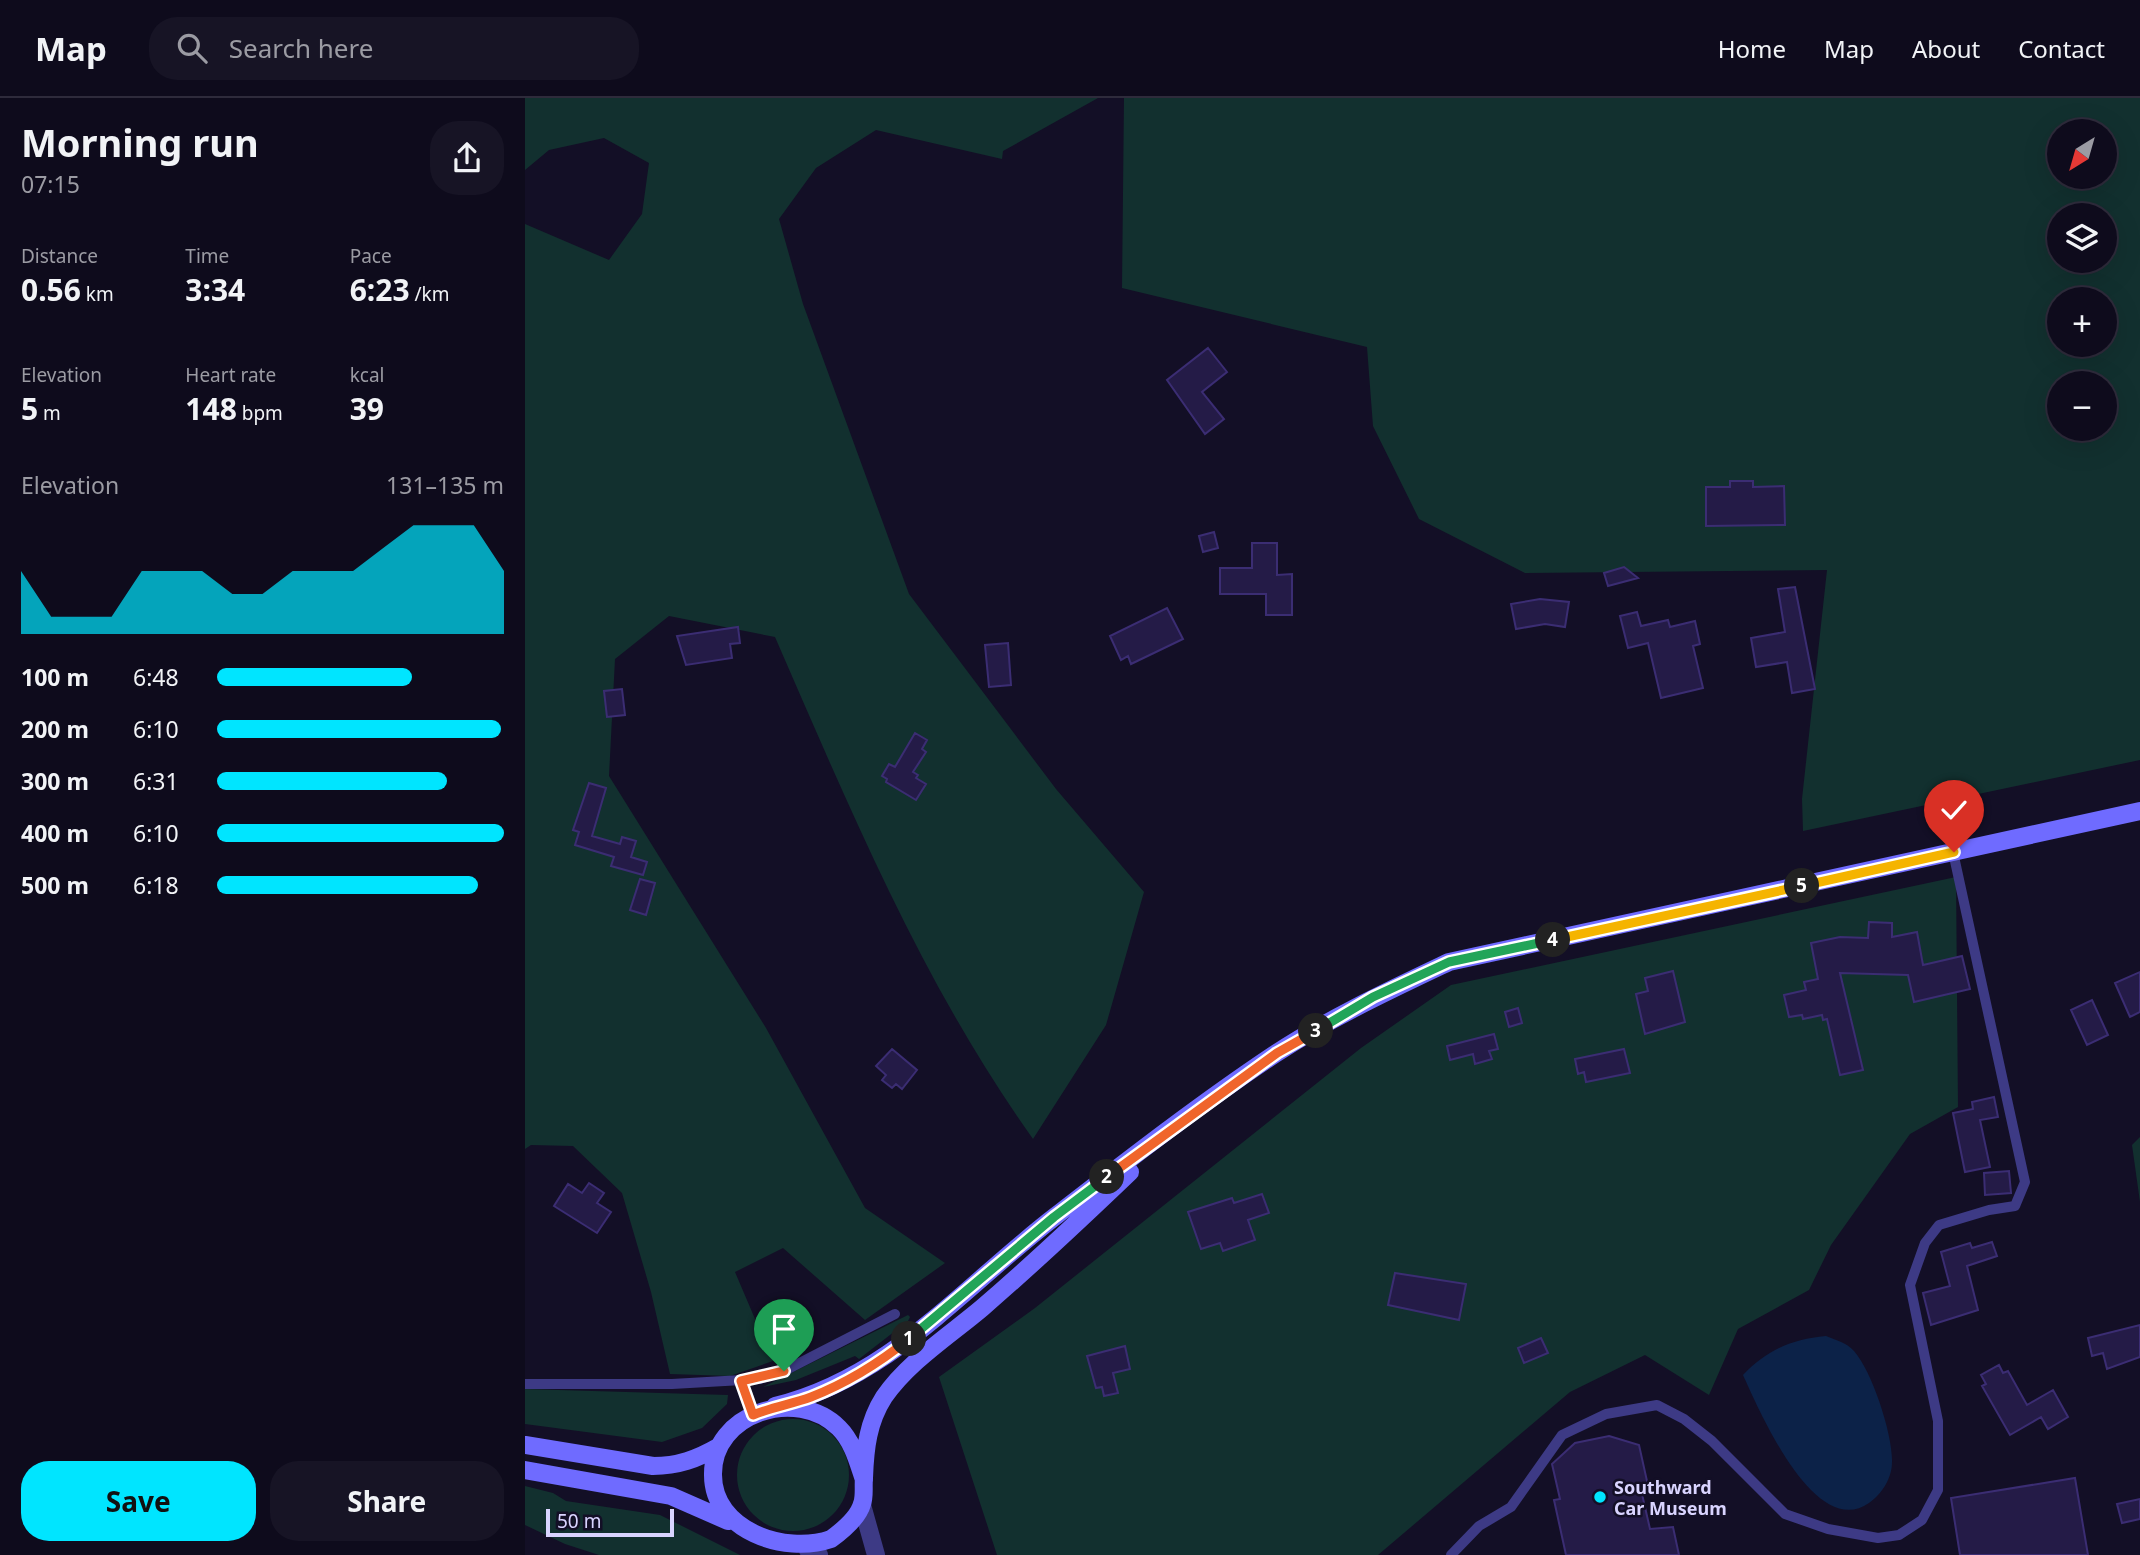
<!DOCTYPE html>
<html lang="en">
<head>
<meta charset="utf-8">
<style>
	:root { --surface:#0e0b1c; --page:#171425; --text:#f1f3f6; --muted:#9b9ba3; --line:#2e2b3b; --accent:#00e5ff }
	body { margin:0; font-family:"Noto Sans",sans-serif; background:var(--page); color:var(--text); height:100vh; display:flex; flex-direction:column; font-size:26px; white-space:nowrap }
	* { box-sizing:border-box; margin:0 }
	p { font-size:23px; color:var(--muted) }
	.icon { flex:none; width:38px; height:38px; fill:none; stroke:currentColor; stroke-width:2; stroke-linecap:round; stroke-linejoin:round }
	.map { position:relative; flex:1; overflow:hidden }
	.details { display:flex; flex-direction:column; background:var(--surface); width:525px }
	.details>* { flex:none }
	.needle { width:46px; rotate:217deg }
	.fabs { position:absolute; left:1522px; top:21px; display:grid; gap:14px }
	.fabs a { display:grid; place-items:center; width:70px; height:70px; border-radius:50%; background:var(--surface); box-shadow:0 7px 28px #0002,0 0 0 2px var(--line); font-size:35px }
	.scale { position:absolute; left:21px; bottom:18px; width:128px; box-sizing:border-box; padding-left:7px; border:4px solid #d9d4ff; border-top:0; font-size:19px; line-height:24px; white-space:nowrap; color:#d9d4ff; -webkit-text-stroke:5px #130f26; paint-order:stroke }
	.pin { position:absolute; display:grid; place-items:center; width:60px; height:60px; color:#fff; margin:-72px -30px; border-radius:50% 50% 50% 0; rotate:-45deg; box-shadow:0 0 7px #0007 }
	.pin .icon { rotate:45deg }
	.km { position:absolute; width:35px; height:35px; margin:-18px; border-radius:50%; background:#222; color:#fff; font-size:19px; line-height:35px; text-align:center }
	.round { display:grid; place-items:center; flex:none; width:74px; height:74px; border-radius:28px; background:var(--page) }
	.summary { display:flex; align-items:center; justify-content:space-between; height:119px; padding:0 21px }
	h1 { font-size:38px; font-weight:700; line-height:52px }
	.metrics { display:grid; grid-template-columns:repeat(3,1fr); gap:10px; height:119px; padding:7px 21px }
	.metrics div { display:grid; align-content:center }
	.metrics b { font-size:30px; font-weight:700 }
	.metrics small { font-size:19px; font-weight:400 }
	.metrics p { font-size:19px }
	.chart { height:196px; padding:14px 21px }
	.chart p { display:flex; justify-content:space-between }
	.chart svg { width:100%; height:126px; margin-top:7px; fill:var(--accent); opacity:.7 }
	.primary-button { display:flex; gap:14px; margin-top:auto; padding:14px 21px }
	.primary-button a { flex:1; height:80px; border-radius:28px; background:var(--accent); color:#111; font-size:28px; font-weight:700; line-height:80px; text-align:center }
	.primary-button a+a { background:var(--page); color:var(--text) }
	ul { padding:0 21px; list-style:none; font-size:23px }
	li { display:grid; grid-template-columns:112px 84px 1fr; align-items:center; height:52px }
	li i { height:18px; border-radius:9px; background:var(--accent) }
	header { display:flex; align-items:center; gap:42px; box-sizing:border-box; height:98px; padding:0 35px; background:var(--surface); border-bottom:2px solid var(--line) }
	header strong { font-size:33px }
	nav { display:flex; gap:38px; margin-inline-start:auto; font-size:24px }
	.search { width:490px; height:63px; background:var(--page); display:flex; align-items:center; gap:18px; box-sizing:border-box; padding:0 24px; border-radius:28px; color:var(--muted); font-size:26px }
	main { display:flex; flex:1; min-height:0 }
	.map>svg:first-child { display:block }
</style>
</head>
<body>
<header>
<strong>Map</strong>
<div class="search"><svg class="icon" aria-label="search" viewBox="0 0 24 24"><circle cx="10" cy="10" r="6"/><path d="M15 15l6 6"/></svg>Search here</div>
<nav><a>Home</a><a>Map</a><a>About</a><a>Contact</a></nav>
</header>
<main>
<section class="details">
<div class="summary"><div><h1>Morning run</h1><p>07:15</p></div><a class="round"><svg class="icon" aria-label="share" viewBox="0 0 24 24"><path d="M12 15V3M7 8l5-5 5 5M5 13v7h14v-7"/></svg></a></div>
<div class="metrics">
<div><p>Distance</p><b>0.56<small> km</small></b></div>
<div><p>Time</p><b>3:34</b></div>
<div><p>Pace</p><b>6:23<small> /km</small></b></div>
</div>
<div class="metrics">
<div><p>Elevation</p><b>5<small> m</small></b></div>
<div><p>Heart rate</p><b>148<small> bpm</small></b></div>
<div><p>kcal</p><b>39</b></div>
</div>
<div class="chart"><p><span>Elevation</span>131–135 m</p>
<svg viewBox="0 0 160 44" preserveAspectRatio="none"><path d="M0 44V22L10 38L20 38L30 38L40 22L50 22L60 22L70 30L80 30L90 22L100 22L110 22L120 14L130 6L140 6L150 6L160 22V44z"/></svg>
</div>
<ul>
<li><b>100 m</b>6:48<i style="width:68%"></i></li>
<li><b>200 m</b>6:10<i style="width:99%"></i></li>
<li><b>300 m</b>6:31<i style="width:80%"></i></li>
<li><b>400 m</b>6:10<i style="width:100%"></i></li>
<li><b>500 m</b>6:18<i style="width:91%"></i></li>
</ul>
<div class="primary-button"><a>Save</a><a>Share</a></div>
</section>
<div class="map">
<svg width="1615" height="1457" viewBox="0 0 1615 1457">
	<rect width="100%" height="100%" fill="#130f26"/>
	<!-- green -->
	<path fill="#12302f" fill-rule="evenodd" d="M 0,0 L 573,0 L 478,53 L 477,61 L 351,32 L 291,70 L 254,121 L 278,206 L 384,496 L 531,691 L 619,794 L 581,927 L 508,1041 C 398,887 325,711 250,539 L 144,518 L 90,561 L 84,678 L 241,930 L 340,1110 L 420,1165 L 340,1222 L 258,1150 L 210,1174 L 248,1263 L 205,1278 L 145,1276 L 126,1194 L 97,1095 L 48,1048 L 6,1047 L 0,1051 L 0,126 L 84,162 L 117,116 L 124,65 L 79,40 L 24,52 L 0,72 Z
		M 599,0 L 1615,0 L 1615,662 L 1278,733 L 1277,701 L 1302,472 L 1000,475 L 894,421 L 848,328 L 842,249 L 597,190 ZM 1535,33 L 1580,33 L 1580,79 L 1535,79 ZM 1535,117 L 1580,117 L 1580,163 L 1535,163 ZM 1535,201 L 1580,201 L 1580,247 L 1535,247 ZM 1535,285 L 1580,285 L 1580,331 L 1535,331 Z
		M 1431,779 L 1433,1009 L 1385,1036 L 1306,1147 L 1284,1192 L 1213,1231 L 1184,1297 L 1120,1257 L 1045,1294 L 853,1457 L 472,1457 L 414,1279 L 510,1210 L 836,950 L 926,887 Z
		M 1615,1039 L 1615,1104 L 1607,1047 Z
		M 383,1217 L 385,1219 L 383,1223 L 334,1261 L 330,1258 L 271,1282 L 238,1289 Z
		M 0,1291 L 203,1297 L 202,1306 L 177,1330 L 137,1344 L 0,1326 Z
		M212 1377a56 56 0 1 1 112 0a56 56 0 1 1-112 0Z
		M 0,1388 L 28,1395 L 41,1403 L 135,1417 L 215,1457 L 74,1457 L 40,1446 L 0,1427 Z"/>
	<!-- water -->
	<path fill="#0c2248" d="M 1301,1238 C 1311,1242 1322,1245 1329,1253 C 1347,1273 1368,1337 1367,1364 C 1367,1380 1357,1396 1344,1405 C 1290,1443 1234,1312 1218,1277 C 1242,1252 1267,1241 1301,1238 Z"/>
	<!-- building -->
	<path fill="#241b47" stroke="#3b2d73" stroke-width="2" d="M 683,250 L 702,274 L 677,294 L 699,321 L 680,336 L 642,282 Z
		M 1205,383 L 1228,383 L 1228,389 L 1259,388 L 1260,427 L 1181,428 L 1181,389 L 1205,389 Z
		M 689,434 L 693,450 L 678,454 L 674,438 Z
		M 727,445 L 752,445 L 752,477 L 767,476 L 767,517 L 741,517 L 741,496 L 695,496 L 695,470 L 727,470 Z
		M 1099,469 L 1113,480 L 1083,488 L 1079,475 Z
		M 1270,489 L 1290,591 L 1267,595 L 1262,564 L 1231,569 L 1226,540 L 1260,534 L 1253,491 Z
		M 1015,501 L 1044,504 L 1040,529 L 1020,526 L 991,531 L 986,506 Z
		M 642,510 L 658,541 L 606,566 L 603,558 L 596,562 L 585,538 Z
		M 1112,514 L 1116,528 L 1143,522 L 1145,529 L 1170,523 L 1175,546 L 1168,548 L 1178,590 L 1136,600 L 1123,545 L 1103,550 L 1095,518 Z
		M 213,529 L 215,545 L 205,546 L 207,560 L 161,567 L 152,538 Z
		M 483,545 L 486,587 L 464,589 L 460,547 Z
		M 97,591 L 100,617 L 82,619 L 79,593 Z
		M 390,635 L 402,642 L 397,651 L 401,654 L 388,674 L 393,677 L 391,680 L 401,686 L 391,702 L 361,684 L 362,681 L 357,678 L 364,666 L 370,669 Z
		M 64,685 L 81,690 L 67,738 L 95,746 L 97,739 L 111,743 L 106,759 L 122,764 L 118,777 L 86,768 L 89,759 L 50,747 L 54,734 L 48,732 Z
		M 115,781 L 130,785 L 121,817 L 105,812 Z
		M 1344,824 L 1367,825 L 1367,839 L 1392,834 L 1398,867 L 1437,858 L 1445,891 L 1389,904 L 1383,877 L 1315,875 L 1338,972 L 1315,977 L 1302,921 L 1298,922 L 1297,917 L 1278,921 L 1277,917 L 1264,919 L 1259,897 L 1281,892 L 1279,884 L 1293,881 L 1286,845 L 1315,839 L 1343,840 Z
		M 1148,873 L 1160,924 L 1120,936 L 1111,896 L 1123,893 L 1120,880 Z
		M 1615,874 L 1615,914 L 1605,919 L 1590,885 Z
		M 1567,902 L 1583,937 L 1562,947 L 1546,912 Z
		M 993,910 L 997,925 L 984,929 L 980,914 Z
		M 969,936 L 973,951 L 964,953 L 967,961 L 950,966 L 948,956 L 925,962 L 922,948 Z
		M 367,951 L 392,972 L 377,991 L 371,986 L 367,990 L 357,982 L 361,977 L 351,968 Z
		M 1099,951 L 1105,975 L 1061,984 L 1059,974 L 1053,976 L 1050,961 Z
		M 1469,999 L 1473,1019 L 1455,1022 L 1465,1069 L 1440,1074 L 1428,1015 L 1448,1011 L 1447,1004 Z
		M 1484,1073 L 1486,1095 L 1460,1097 L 1459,1075 Z
		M 64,1085 L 79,1095 L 72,1105 L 86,1114 L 72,1135 L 29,1108 L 43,1086 L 57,1095 Z
		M 737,1096 L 744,1115 L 723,1122 L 730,1142 L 698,1153 L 695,1145 L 676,1151 L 663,1114 L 707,1100 L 709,1105 Z
		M 1467,1144 L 1472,1158 L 1442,1168 L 1453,1212 L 1406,1227 L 1398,1195 L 1425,1188 L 1416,1154 L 1445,1145 L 1447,1150 Z
		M 870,1175 L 941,1186 L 934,1222 L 863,1207 Z
		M 1615,1227 L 1615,1259 L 1582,1271 L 1578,1255 L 1567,1258 L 1563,1240 Z
		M 1016,1240 L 1023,1255 L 999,1265 L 993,1250 Z
		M 600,1248 L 605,1271 L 588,1275 L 593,1295 L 579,1298 L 577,1289 L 571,1290 L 562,1258 Z
		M 1474,1267 L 1478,1275 L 1483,1273 L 1502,1307 L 1528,1292 L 1543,1319 L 1523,1331 L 1516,1319 L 1485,1337 L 1457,1288 L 1461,1286 L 1456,1277 Z
		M 1084,1338 L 1114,1347 L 1122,1383 L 1122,1395 L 1117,1396 L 1125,1431 L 1148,1429 L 1154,1457 L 1041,1457 L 1029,1402 L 1035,1401 L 1027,1366 L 1050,1345 Z
		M 1550,1380 L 1563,1457 L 1435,1457 L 1426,1400 Z
		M 1615,1401 L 1615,1421 L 1597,1425 L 1592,1406 Z"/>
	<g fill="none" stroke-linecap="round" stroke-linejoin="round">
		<!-- service -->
		<path stroke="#3d3a85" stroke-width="10" d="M 216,1283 L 228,1317
			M 0,1286 L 147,1286 L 235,1281 L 259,1273 L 370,1216
			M 926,1457 L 954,1428 L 986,1409 L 1037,1337 L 1081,1316 L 1132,1307 L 1159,1321 L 1187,1343 L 1260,1416 L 1303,1431 L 1353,1440 L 1374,1437 L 1397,1422 L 1413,1392 L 1413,1323 L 1385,1187 L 1400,1145 L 1414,1127 L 1464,1112 L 1490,1108 L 1500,1084 L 1428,754"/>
		<!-- tertiary -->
		<path stroke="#3d3a85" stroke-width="18" d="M 337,1407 L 351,1457
			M 283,1452 L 294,1457"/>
		<!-- secondary -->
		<path stroke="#6f6bff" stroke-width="18" d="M 250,1308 C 366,1280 440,1187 532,1117 C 603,1062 675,1006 750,956 C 805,920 865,892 924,864 L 1615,713
			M 0,1347 L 128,1368 C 153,1368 172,1361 193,1349
			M 0,1372 L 146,1398 L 203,1423
			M 339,1382 C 333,1364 328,1344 314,1330 C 272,1288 187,1315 188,1377 C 188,1432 259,1457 306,1441 C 317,1433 333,1420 337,1406 C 340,1398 338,1388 339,1380 C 340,1350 343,1324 359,1299 C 383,1264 425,1237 457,1210 C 508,1166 557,1120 605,1074"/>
	</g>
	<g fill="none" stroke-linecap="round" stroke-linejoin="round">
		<!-- split-1 casing -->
		<g stroke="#fff" stroke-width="14">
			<path id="split-1" d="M 259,1273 L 216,1283 L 228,1317 C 247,1309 267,1306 286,1299 C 322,1285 354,1265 384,1241"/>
		</g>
		<!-- split-2 casing -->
		<g stroke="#fff" stroke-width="14">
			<path id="split-2" d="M 384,1241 L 529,1119 L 582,1079"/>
		</g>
		<!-- split-3 casing -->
		<g stroke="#fff" stroke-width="14">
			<path id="split-3" d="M 582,1079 L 752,955 L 791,933"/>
		</g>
		<!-- split-4 casing -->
		<g stroke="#fff" stroke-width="14">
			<path id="split-4" d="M 791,933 L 848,899 L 924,864 L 1028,842"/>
		</g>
		<!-- split-5 casing -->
		<g stroke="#fff" stroke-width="14">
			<path id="split-5" d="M 1028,842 L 1277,788"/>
		</g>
		<!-- split-6 casing -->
		<g stroke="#fff" stroke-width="14">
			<path id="split-6" d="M 1277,788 L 1429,754"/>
		</g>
		<!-- split-1 -->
		<use href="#split-1" stroke="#f0652b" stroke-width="9"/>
		<!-- split-2 -->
		<use href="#split-2" stroke="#22a559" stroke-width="9"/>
		<!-- split-3 -->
		<use href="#split-3" stroke="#f0652b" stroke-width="9"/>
		<!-- split-4 -->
		<use href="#split-4" stroke="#22a559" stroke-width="9"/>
		<!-- split-5 -->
		<use href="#split-5" stroke="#f5b400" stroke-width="9"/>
		<!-- split-6 -->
		<use href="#split-6" stroke="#f5b400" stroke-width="9"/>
	</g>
	<!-- markers -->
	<circle fill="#00e5ff" stroke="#130f26" stroke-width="2.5" cx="1075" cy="1399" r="7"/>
	<g text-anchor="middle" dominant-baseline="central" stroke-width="5" stroke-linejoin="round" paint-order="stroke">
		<!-- poi labels -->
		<g font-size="18" font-weight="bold" fill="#d9d4ff" stroke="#130f26" text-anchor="start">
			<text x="1089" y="1389">Southward<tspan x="1089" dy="21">Car Museum</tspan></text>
		</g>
	</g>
</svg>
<div class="fabs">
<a><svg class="needle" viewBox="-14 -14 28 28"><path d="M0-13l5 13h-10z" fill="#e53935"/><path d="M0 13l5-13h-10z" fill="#9b9ba3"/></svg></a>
<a><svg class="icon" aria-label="layers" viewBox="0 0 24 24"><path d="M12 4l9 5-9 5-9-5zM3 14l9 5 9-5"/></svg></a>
<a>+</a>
<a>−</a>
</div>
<div class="scale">50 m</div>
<div class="pin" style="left:259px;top:1273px;background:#1e9e55"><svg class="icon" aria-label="arrive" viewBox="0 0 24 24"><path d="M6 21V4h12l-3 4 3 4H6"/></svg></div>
<div class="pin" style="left:1429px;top:754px;background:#d93025"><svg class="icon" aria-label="check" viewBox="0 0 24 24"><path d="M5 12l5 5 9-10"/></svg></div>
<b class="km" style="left:384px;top:1241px">1</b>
<b class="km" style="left:582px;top:1079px">2</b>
<b class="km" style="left:791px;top:933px">3</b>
<b class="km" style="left:1028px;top:842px">4</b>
<b class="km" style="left:1277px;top:788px">5</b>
</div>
</main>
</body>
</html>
